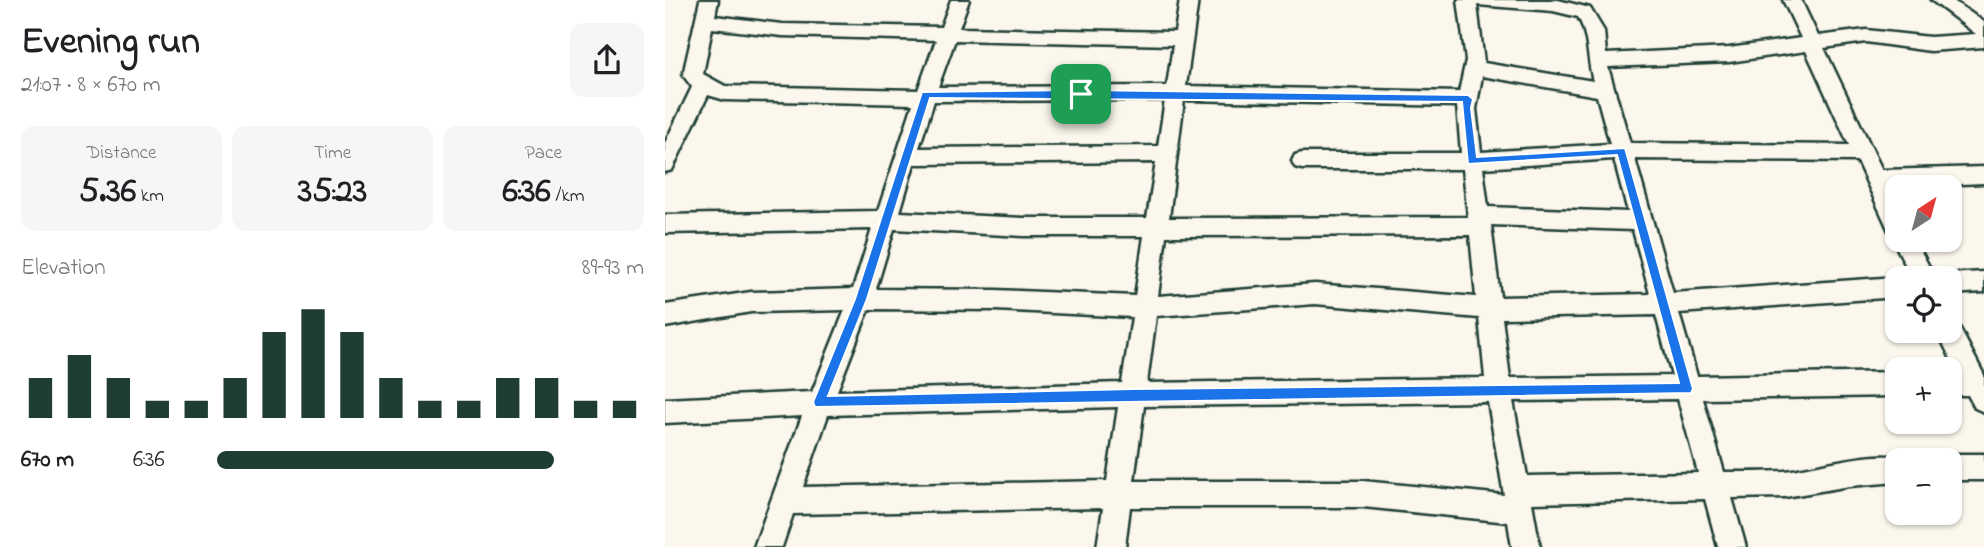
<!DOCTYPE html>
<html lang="en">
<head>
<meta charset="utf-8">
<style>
	:root { --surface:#fff; --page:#f6f6f6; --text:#202124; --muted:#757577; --accent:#1f3d34 }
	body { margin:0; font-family:"Indie Flower",sans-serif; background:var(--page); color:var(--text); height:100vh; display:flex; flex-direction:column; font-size:26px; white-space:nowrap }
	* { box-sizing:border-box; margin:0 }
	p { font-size:23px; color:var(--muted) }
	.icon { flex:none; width:38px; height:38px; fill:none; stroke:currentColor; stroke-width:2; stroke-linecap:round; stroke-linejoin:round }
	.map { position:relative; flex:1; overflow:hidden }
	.panel { display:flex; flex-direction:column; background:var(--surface); width:665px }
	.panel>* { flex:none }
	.needle { width:46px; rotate:36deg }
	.fabs { position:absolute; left:1220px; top:175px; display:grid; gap:14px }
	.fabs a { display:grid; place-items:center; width:77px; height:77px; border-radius:14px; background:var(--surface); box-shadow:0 2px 5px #0004; font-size:35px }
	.pin { position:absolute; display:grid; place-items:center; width:60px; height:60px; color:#fff; margin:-30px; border-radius:14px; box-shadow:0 4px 10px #0006 }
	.round { display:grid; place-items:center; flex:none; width:74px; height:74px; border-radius:14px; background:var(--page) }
	.overview { display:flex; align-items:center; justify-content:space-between; height:119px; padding:0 21px }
	h1 { font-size:38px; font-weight:800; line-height:52px }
	.metrics { display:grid; grid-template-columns:repeat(3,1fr); gap:10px; height:119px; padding:7px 21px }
	.metrics div { display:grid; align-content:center; border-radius:14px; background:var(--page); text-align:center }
	.metrics b { font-size:35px; font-weight:800 }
	.metrics small { font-size:19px; font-weight:400 }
	.metrics p { font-size:19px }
	.chart { height:196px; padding:14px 21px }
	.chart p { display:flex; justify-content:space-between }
	.chart svg { width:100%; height:126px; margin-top:7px; stroke:var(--accent); stroke-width:6 }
	ul { padding:0 21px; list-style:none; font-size:23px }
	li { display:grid; grid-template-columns:112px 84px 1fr; align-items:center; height:52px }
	li i { height:18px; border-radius:9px; background:var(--accent) }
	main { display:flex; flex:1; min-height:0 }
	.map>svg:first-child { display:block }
</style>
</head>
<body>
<main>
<section class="panel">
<div class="overview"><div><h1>Evening run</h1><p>21:07 · 8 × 670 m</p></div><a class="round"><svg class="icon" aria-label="share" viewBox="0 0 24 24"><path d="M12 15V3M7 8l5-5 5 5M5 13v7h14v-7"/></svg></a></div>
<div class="metrics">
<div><p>Distance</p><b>5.36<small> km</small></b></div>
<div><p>Time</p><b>35:23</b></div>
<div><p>Pace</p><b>6:36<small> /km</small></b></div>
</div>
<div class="chart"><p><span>Elevation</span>89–93 m</p>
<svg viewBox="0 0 160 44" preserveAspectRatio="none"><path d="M5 44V30M15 44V22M25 44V30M35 44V38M45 44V38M55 44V30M65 44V14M75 44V6M85 44V14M95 44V30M105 44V38M115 44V38M125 44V30M135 44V30M145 44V38M155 44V38"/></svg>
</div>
<ul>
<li><b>670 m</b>6:36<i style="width:79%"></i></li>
</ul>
</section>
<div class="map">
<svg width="1319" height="547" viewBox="0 0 1319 547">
	<rect width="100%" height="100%" fill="#fbf7ec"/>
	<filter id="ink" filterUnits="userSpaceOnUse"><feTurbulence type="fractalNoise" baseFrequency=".0143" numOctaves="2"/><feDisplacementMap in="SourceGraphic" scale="14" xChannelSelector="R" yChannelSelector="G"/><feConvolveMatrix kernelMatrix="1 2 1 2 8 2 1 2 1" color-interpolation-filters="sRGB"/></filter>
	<g filter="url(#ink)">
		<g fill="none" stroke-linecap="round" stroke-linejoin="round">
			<!-- street casing -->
			<g stroke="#1f3d34" stroke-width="5">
				<path id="street" d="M 35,0 L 53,0 L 50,16 L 117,24 L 276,27 L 286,0 L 304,0 L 294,28 L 510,32 L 515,0 L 533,0 L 521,86 L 794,92 L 801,60 L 793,0 L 893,0 L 925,8 L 939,31 L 941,54 L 1064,48 L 1136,38 L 1118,0 L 1136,0 L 1153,36 L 1201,30 L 1265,37 L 1311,34 L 1266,0 L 1287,0 L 1319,22 L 1319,47 L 1265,51 L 1201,42 L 1159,48 L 1217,170 L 1319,167 L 1319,183 L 1225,187 L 1232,202 L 1232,240 L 1250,240 L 1270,278 L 1247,278 L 1228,240 L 1231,234 L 1224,231 L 1192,161 L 970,159 L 1008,293 L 1232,277 L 1236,278 L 1232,278 L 1232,297 L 1014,313 L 1032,376 L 1232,372 L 1232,396 L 1038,399 L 1059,472 C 1079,472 1099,472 1119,471 C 1149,468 1216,447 1242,460 L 1232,460 L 1232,482 L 1185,486 L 1120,497 L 1067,498 L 1081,547 L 1053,547 L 1040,499 L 867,503 L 875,547 L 847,547 L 843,522 L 698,507 L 465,507 L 460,547 L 432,547 L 438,508 L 128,514 L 117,547 L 89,547 L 137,416 L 0,423 L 0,399 L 147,392 L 180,310 L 86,312 L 0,327 L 0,305 L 86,292 L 188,289 L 207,229 L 0,233 L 0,215 L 213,211 L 248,104 L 60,100 L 43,95 L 7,170 L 0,172 L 0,143 L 27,87 L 18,75 ZM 812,5 L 888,11 L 913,17 C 924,36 922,59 928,81 L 819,63 ZM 47,28 L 117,36 L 271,40 L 253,90 L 60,86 L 38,74 ZM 290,40 L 508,45 L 502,86 L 273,87 ZM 1141,51 L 1184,145 L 965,143 L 943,67 L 1064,62 ZM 817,76 L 932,96 L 945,144 L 816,152 L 811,109 ZM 500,100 L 493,146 L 254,148 L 269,101 ZM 519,100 L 792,106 L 796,153 L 637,153 L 630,155 L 627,161 L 630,167 L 637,169 L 798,169 L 803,217 L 504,218 ZM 949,159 L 963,212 L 823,207 L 818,168 ZM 491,162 L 482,218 L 359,218 L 235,212 L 249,164 ZM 826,225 L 968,230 L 985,294 L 835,297 ZM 229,229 L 359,236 L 479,236 L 470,296 L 330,290 L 211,289 ZM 805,235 L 811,297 L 650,284 L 493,296 L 501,236 ZM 650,304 L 814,318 L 820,378 L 482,383 L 491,316 ZM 204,309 L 330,310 L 467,317 L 457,383 L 172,391 ZM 991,315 L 1007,376 L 845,378 L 837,318 ZM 1013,399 L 1033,473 L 862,476 L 848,401 ZM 823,402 L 839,495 L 698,481 L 469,481 L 479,406 ZM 453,407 L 442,481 L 138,487 L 163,415 Z
					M 1319,272 L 1319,292 L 1284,294 L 1284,278 L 1275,278 L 1284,274 Z
					M 1284,320 L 1292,323 L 1319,375 L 1319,412 L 1310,408 L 1303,395 L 1284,395 L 1284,371 L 1292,371 L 1272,331 L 1284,331 Z
					M 1284,454 L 1319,454 L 1319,480 L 1284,480 L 1284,460 L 1274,460 Z"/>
			</g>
			<!-- street -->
			<use href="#street" fill="#fbf7ec" fill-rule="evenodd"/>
		</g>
	</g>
	<!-- route -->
	<path fill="#1a73e8" stroke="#fff" stroke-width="2" fill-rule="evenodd" d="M 416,90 L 803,95 L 808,99 L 806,108 L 812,157 L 960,148 L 1028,389 L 1026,393 L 150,407 L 148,402 L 190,299 L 257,92 ZM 265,98 L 797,102 L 803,164 L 952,155 L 1014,383 L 467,389 L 163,396 L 202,299 Z"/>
</svg>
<div class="fabs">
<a><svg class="needle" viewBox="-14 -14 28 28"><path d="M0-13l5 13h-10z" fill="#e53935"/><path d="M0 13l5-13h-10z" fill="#757577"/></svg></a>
<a><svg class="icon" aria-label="locate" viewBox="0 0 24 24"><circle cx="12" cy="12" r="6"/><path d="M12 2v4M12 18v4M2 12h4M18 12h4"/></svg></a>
<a>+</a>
<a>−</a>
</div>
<div class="pin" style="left:416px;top:94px;background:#1e9e55"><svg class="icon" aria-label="arrive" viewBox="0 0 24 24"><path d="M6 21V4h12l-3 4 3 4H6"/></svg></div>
</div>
</main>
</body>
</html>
